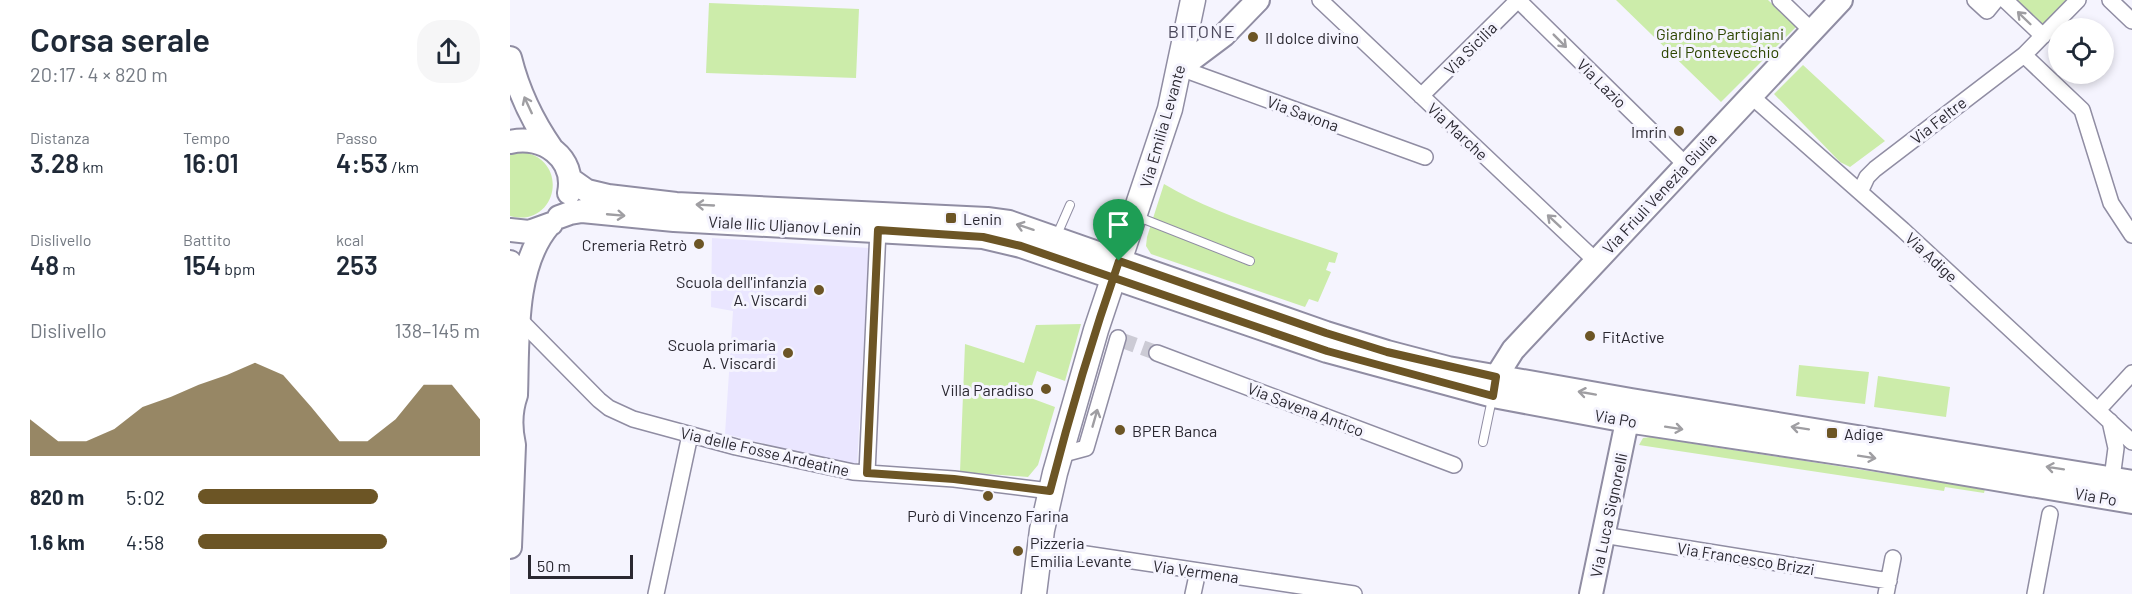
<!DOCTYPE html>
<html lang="it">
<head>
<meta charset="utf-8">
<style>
	:root { --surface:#fff; --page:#f6f6f7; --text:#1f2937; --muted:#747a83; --accent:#6c5525 }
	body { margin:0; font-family:Barlow,sans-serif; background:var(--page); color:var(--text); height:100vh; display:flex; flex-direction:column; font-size:22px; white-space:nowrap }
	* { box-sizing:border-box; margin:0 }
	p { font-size:20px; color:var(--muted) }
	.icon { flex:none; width:33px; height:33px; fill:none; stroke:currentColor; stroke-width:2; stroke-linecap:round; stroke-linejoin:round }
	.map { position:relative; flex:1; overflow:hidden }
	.panel { display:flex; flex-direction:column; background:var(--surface); width:510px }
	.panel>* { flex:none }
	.fabs { position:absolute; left:1538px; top:18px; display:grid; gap:12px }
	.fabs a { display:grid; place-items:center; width:66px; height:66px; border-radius:50%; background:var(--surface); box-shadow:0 3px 9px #0003; font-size:30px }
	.scale { position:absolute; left:18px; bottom:15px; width:105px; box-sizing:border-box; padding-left:6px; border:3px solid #2a2831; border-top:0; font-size:16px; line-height:21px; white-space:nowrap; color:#2a2831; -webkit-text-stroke:4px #f5f4fe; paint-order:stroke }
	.pin { position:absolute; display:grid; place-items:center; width:51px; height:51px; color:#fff; margin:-62px -26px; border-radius:50% 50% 50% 0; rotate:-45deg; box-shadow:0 0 6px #0007 }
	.pin .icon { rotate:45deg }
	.round { display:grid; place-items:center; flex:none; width:63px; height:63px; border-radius:24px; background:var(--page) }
	.overview { display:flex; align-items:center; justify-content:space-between; height:102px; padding:0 30px }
	h1 { font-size:33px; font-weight:600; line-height:45px }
	.figures { display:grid; grid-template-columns:repeat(3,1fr); gap:9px; height:102px; padding:6px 30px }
	.figures div { display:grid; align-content:center }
	.figures b { font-size:26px; font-weight:600 }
	.figures small { font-size:16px; font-weight:400 }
	.figures p { font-size:16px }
	.chart { height:168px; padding:12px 30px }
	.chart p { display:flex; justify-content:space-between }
	.chart svg { width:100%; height:108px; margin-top:6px; fill:var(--accent); opacity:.7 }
	ul { padding:0 30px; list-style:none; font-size:20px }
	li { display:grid; grid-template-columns:96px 72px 1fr; align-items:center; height:45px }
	li i { height:15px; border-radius:8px; background:var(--accent) }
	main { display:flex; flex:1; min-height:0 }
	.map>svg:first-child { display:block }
</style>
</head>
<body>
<main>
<section class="panel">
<div class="overview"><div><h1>Corsa serale</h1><p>20:17 · 4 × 820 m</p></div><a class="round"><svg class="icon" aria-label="share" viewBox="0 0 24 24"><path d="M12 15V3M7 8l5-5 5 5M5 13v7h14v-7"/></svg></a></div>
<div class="figures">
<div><p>Distanza</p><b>3.28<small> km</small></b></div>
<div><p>Tempo</p><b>16:01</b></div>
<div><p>Passo</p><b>4:53<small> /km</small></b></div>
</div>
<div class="figures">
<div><p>Dislivello</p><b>48<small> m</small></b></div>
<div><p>Battito</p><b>154<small> bpm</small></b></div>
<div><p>kcal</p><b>253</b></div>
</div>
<div class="chart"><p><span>Dislivello</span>138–145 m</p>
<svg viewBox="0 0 160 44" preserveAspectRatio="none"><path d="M0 44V29L10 38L20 38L30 33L40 24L50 20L60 15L70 11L80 6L90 11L100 24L110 38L120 38L130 29L140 15L150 15L160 29V44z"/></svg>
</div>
<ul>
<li><b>820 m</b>5:02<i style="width:64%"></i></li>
<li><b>1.6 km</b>4:58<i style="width:67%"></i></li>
</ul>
</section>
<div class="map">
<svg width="1622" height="594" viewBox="0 0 1622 594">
	<rect width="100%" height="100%" fill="#f5f4fe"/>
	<!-- built -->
	<path fill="#eae6ff" d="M 202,238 L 359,248 L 347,466 L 215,434 L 223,311 L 201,307 Z"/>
	<!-- green -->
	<path fill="#ccecaa" d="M 1106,0 L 1258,0 L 1286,27 L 1211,102 Z
		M 1495,0 L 1568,0 L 1533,36 Z
		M 199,3 L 349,9 L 346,78 L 196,73 Z
		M 1293,65 L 1375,141 L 1340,167 L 1330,162 L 1264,94 Z
		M 8,151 C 63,157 47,229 0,216 L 0,154 Z
		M 654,184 C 708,216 769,232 828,253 L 825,263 L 819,262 L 816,270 L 821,272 L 808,302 L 799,299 L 795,307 L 641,254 L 636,246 L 637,237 Z
		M 571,324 L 555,381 L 527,371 L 518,397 L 545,407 L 528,465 L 518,477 L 450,472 L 455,344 L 514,363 L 526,325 Z
		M 1289,365 L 1359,372 L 1355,404 L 1286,396 Z
		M 1368,376 L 1440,387 L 1436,417 L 1364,407 Z
		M 1140,437 L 1475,489 L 1474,493 L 1435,487 L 1434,491 L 1129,445 L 1133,438 Z"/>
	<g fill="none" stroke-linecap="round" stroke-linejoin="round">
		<!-- street-tunnel -->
		<path stroke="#cccbd5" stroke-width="15" stroke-dasharray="15 8" stroke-linecap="butt" d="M 611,340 L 647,353"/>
		<!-- lane casing -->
		<g stroke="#908da3" stroke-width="10">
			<path id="lane" d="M 626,216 L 740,261
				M 546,237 L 560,205
				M 973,442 L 982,399"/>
		</g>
		<!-- street casing -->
		<g stroke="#908da3" stroke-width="18">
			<path id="street" d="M 810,0 L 1086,261
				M 1008,0 L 1176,165
				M 1270,0 L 1301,30
				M 1465,0 L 1477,11 L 1486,0
				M 1495,0 L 1533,36
				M 1600,0 L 1622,21
				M 1514,55 L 1572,110 L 1601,203 L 1622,235
				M 670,68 L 915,157
				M 1240,95 L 1393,230 L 1622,442
				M 911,96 L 1008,0
				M 1350,192 L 1357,177 L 1365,169 L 1514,55 L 1568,0
				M 9,319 L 89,400 L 99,408 L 123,419 L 226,447 L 343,472 L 444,479 L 540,491
				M 647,353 L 944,465
				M 1588,410 L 1622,373
				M 1600,421 L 1606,448 L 1601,486
				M 550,455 L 576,448 L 608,338
				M 357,473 L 368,230
				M 1093,535 L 1379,581
				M 529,547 L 844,594
				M 146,594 L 180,435
				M 683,594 L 688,571
				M 1376,594 L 1383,558
				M 1525,594 L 1540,514"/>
		</g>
		<!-- secondary casing -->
		<g stroke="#908da3" stroke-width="26">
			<path id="secondary" d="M 0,58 C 8,90 23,122 42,149
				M 670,68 L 714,35 L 748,0
				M 0,142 C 33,134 66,158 59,193
				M 60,179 L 77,191 L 98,196 L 166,204 L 477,219 L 499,222 L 816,333 L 877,352 L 938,368 L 1121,400 L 1622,482
				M 49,217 L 60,213 L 72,211 L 164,220 L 473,237 L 511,246 L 817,351 L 983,396 L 1117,421 L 1349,456 L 1622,502
				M 0,230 L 19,232 L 41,224
				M 0,262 L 9,299
				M 983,391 L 986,377 L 1003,350 L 1331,0
				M 0,547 L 4,445 C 0,427 0,412 6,395 C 8,342 3,267 39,225
				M 1081,594 L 1120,407"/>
		</g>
		<!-- primary casing -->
		<g stroke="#908da3" stroke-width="27">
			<path id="primary" d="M 524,594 L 532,530 L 545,473 L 586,330 L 660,109 L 683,0"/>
		</g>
		<!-- lane -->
		<use href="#lane" stroke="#fff" stroke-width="8"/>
		<!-- street -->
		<use href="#street" stroke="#fff" stroke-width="15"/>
		<!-- secondary -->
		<use href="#secondary" stroke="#fff" stroke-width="22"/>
		<!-- primary -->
		<use href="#primary" stroke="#fff" stroke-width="24"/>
	</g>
	<!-- one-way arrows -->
	<defs><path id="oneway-shaft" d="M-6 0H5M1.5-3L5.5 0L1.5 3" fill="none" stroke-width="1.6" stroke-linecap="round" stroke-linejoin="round" transform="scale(1.5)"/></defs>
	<g stroke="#9f9ea2">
		<use href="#oneway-shaft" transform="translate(1514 18) rotate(-136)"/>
		<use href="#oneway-shaft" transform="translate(1050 41) rotate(45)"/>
		<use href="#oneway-shaft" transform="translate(18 105) rotate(-115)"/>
		<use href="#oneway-shaft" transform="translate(195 205) rotate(-177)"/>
		<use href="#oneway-shaft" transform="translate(106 215) rotate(5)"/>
		<use href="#oneway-shaft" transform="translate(1044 221) rotate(-137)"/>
		<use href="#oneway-shaft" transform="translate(515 227) rotate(-162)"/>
		<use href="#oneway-shaft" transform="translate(1077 393) rotate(-170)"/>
		<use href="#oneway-shaft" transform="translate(585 418) rotate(-74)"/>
		<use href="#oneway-shaft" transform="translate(1164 428) rotate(9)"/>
		<use href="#oneway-shaft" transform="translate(1290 428) rotate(-171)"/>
		<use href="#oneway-shaft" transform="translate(1357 457) rotate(9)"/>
		<use href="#oneway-shaft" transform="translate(1545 468) rotate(-171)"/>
	</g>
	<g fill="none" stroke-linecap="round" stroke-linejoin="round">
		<!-- route casing -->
		<g stroke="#fff" stroke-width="12">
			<path id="route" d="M 609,261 C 583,336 560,413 540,491 L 444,479 L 357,473 L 368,230 L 473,237 L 511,246 L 817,351 L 983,396 L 986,377 L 877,352 L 816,333 L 609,261"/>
		</g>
		<!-- route -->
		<use href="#route" stroke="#6c5525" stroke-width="8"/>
	</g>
	<!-- markers -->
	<g fill="#6c5525" stroke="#f5f4fe" stroke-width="2">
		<circle cx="743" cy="37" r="6"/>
		<circle cx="1169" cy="131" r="6"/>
		<rect x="435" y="212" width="12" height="12" rx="3"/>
		<circle cx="189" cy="244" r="6"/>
		<circle cx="309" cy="290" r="6"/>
		<circle cx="1080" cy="336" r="6"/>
		<circle cx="278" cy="353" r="6"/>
		<circle cx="536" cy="389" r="6"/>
		<circle cx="610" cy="430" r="6"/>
		<rect x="1316" y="427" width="12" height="12" rx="3"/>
		<circle cx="478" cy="496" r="6"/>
		<circle cx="508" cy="551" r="6"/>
	</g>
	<g text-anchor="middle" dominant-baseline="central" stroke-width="6" stroke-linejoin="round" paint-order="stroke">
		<!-- park labels -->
		<g font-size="16" fill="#2d4600" stroke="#f5f4fe">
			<text x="1210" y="33">Giardino Partigiani<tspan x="1210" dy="18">del Pontevecchio</tspan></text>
		</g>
		<!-- poi labels -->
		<g font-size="16" fill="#2a2831" stroke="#f5f4fe" text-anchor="start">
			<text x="755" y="37">Il dolce divino</text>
			<text x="1157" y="131" text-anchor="end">Imrin</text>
			<text x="453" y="218">Lenin</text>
			<text x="177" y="244" text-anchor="end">Cremeria Retrò</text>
			<text x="297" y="281" text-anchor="end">Scuola dell'infanzia<tspan x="297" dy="18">A. Viscardi</tspan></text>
			<text x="1092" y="336">FitActive</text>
			<text x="266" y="344" text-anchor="end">Scuola primaria<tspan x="266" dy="18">A. Viscardi</tspan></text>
			<text x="524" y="389" text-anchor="end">Villa Paradiso</text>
			<text x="622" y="430">BPER Banca</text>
			<text x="1334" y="433">Adige</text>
			<text x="478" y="515" text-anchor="middle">Purò di Vincenzo Farina</text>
			<text x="520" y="542">Pizzeria<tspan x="520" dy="18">Emilia Levante</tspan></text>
		</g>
		<!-- street labels -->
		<g font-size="16" fill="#2a2831" stroke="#f5f4fe">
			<text transform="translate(960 48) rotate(-45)">Via Sicilia</text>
			<text transform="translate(1092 83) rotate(45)">Via Lazio</text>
			<text transform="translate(793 113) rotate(20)">Via Savona</text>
			<text transform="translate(1428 120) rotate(-38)">Via Feltre</text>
			<text transform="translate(652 126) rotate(-74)">Via Emilia Levante</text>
			<text transform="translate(948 131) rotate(43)">Via Marche</text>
			<text transform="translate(1149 193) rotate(-47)">Via Friuli Venezia Giulia</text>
			<text transform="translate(275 225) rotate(3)">Viale Ilic Uljanov Lenin</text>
			<text transform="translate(1422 257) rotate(43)">Via Adige</text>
			<text transform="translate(796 409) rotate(21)">Via Savena Antico</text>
			<text transform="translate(1106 418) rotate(10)">Via Po</text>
			<text transform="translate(255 451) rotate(13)">Via delle Fosse Ardeatine</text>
			<text transform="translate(1586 496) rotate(10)">Via Po</text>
			<text transform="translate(1098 515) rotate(-78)">Via Luca Signorelli</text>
			<text transform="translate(1236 558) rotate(9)">Via Francesco Brizzi</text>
			<text transform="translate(686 571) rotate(8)">Via Vermena</text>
		</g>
		<!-- neighbourhood labels -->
		<g font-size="18" letter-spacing="1.5" fill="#4a475a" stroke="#f5f4fe">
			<text x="692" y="31">BITONE</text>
		</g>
	</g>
</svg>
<div class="fabs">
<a><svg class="icon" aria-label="locate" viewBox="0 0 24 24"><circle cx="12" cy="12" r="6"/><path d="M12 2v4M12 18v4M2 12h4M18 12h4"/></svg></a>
</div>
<div class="scale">50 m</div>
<div class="pin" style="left:609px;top:261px;background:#1e9e55"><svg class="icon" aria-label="arrive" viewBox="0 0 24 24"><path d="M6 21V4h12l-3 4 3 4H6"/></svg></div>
</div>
</main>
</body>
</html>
